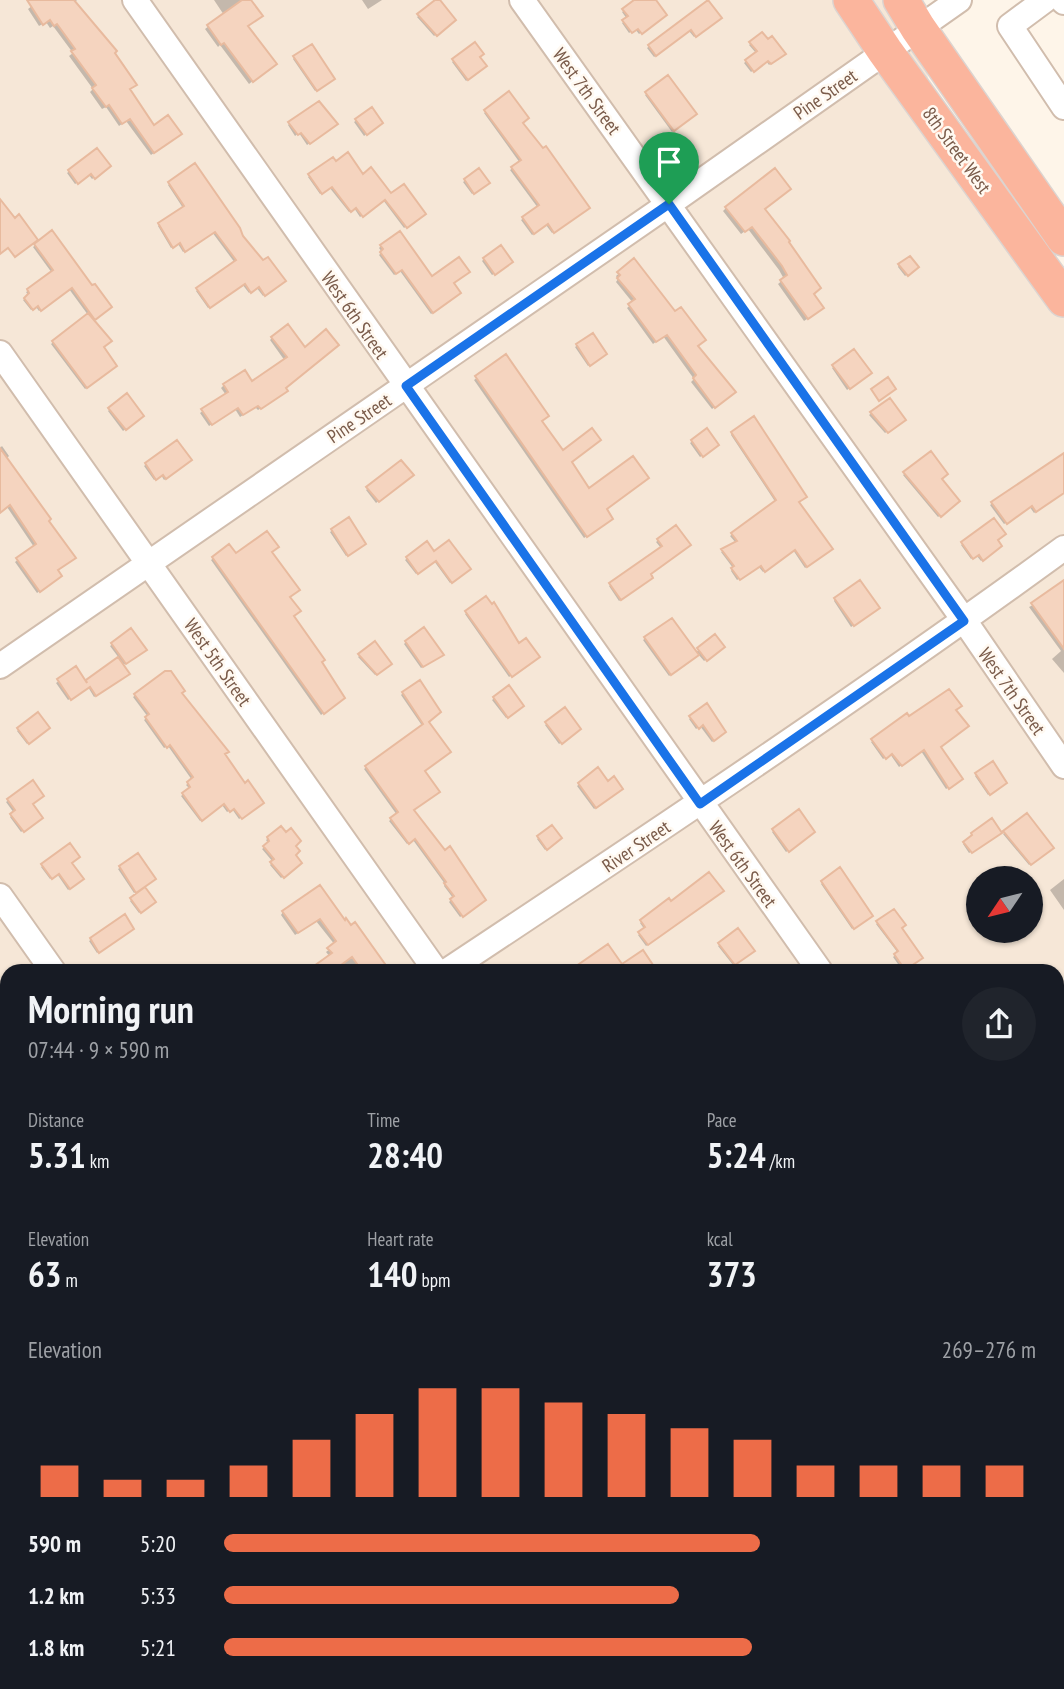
<!DOCTYPE html>
<html lang="en">
<head>
<meta charset="utf-8">
<style>
	:root { --surface:#171b24; --page:#20242c; --text:#f1f3f6; --muted:#9ea1a6; --accent:#ed6c48 }
	body { margin:0; font-family:"PT Sans Narrow",sans-serif; background:var(--page); color:var(--text); height:100vh; display:flex; flex-direction:column; font-size:26px; white-space:nowrap }
	* { box-sizing:border-box; margin:0 }
	p { font-size:23px; color:var(--muted) }
	.icon { flex:none; width:38px; height:38px; fill:none; stroke:currentColor; stroke-width:2; stroke-linecap:round; stroke-linejoin:round }
	.map { position:relative; flex:1; overflow:hidden }
	.details { position:absolute; left:0px; top:964px; width:1064px; height:726px; display:flex; flex-direction:column; background:var(--surface); border-radius:21px 21px 0 0; box-shadow:0 2px 5px #0004 }
	.details>* { flex:none }
	.needle { width:46px; rotate:235deg }
	.tools { position:absolute; left:966px; top:866px; display:grid; gap:14px }
	.tools a { display:grid; place-items:center; width:77px; height:77px; border-radius:50%; background:var(--surface); box-shadow:0 2px 5px #0004; font-size:35px }
	.pin { position:absolute; display:grid; place-items:center; width:60px; height:60px; color:#fff; margin:-72px -30px; border-radius:50% 50% 50% 0; rotate:-45deg; box-shadow:0 0 7px #0007 }
	.pin .icon { rotate:45deg }
	.round { display:grid; place-items:center; flex:none; width:74px; height:74px; border-radius:37px; background:var(--page) }
	.overview { display:flex; align-items:center; justify-content:space-between; height:119px; padding:0 28px }
	h1 { font-size:38px; font-weight:700; line-height:52px }
	.stats { display:grid; grid-template-columns:repeat(3,1fr); gap:10px; height:119px; padding:7px 28px }
	.stats div { display:grid; align-content:center }
	.stats b { font-size:35px; font-weight:700 }
	.stats small { font-size:19px; font-weight:400 }
	.stats p { font-size:19px }
	.chart { height:196px; padding:14px 28px }
	.chart p { display:flex; justify-content:space-between }
	.chart svg { width:100%; height:126px; margin-top:7px; stroke:var(--accent); stroke-width:6 }
	ul { padding:0 28px; list-style:none; font-size:23px }
	li { display:grid; grid-template-columns:112px 84px 1fr; align-items:center; height:52px }
	li i { height:18px; border-radius:9px; background:var(--accent) }
	.map>svg:first-child { display:block }
</style>
</head>
<body>
<div class="map">
<svg width="1064" height="1689" viewBox="0 0 1064 1689">
	<rect width="100%" height="100%" fill="#fef5e9"/>
	<!-- residential -->
	<path fill="#f6e7d7" fill-rule="evenodd" d="M 0,0 L 901,0 L 918,28 L 937,122 L 1064,299 L 1064,1689 L 0,1689 L 0,1436 L 7,1445 L 7,1684 L 1057,1684 L 1057,971 L 7,971 L 7,1277 L 0,1282 ZM 978,878 L 1031,878 L 1031,931 L 978,931 Z"/>
	<!-- education -->
	<path fill="#f2e5fa" d="M 7,1277 L 7,1445 L 0,1436 L 0,1282 Z"/>
	<!-- shadow -->
	<path fill="#0003" d="M 40,0 L 77,0 L 74,3 L 113,53 L 128,90 L 154,127 L 176,137 L 151,155 L 126,121 L 119,126 L 106,107 L 102,109 L 90,92 L 93,89 L 69,56 L 73,53 L 53,26 L 50,28 L 46,22 L 39,26 L 28,9 Z
		M 214,0 L 249,0 L 247,26 L 271,67 L 249,84 L 220,45 L 218,47 L 205,29 L 224,15 Z
		M 362,0 L 382,0 L 368,9 Z
		M 438,0 L 454,20 L 434,36 L 417,17 Z
		M 637,0 L 654,0 L 665,15 L 639,34 L 635,29 L 629,33 L 622,23 L 627,19 L 622,12 Z
		M 708,2 L 720,18 L 694,37 L 689,31 L 654,57 L 647,48 Z
		M 762,34 L 783,53 L 769,65 L 766,61 L 751,72 L 744,63 L 756,53 L 749,45 Z
		M 474,44 L 478,57 L 484,66 L 466,81 L 452,62 Z
		M 294,58 L 331,80 L 315,91 L 293,59 Z
		M 668,78 L 695,114 L 672,132 L 645,95 Z
		M 509,94 L 521,123 L 586,210 L 552,233 L 546,225 L 532,235 L 521,220 L 538,208 L 510,170 L 520,163 L 484,113 Z
		M 371,110 L 381,123 L 364,136 L 354,122 Z
		M 289,124 L 334,126 L 307,145 L 299,133 L 295,136 L 288,125 Z
		M 97,151 L 109,166 L 92,179 L 89,175 L 75,184 L 67,173 Z
		M 195,166 L 242,237 L 263,262 L 283,280 L 263,296 L 256,287 L 249,293 L 242,284 L 208,308 L 196,291 L 235,263 L 212,232 L 183,252 L 178,244 L 171,248 L 158,226 L 183,208 L 168,185 Z
		M 479,171 L 487,183 L 472,194 L 463,182 Z
		M 310,176 L 363,176 L 390,196 L 424,213 L 404,228 L 383,200 L 360,217 L 354,208 L 349,212 L 329,187 L 320,194 L 308,177 Z
		M 726,208 L 763,209 L 812,294 L 819,311 L 804,321 L 778,284 L 784,279 L 779,270 L 748,229 L 741,234 L 723,211 Z
		M 52,233 L 92,288 L 110,307 L 92,321 L 102,347 L 115,366 L 85,389 L 51,344 L 88,315 L 69,289 L 39,311 L 36,307 L 31,310 L 23,300 L 29,296 L 26,292 L 28,291 L 52,273 L 33,247 Z
		M 381,246 L 431,279 L 452,283 L 457,294 L 431,314 L 400,271 L 394,275 L 379,255 L 382,252 L 379,248 Z
		M 484,259 L 509,264 L 492,275 L 482,261 Z
		M 634,261 L 731,395 L 712,409 L 691,382 L 694,379 L 663,336 L 653,344 L 627,308 L 633,303 L 616,282 L 618,279 L 616,276 Z
		M 899,265 L 917,267 L 905,276 L 898,267 Z
		M 592,335 L 603,356 L 588,366 L 575,347 Z
		M 272,338 L 304,349 L 284,388 L 283,393 L 258,410 L 255,407 L 240,417 L 235,409 L 209,426 L 200,413 L 226,395 L 221,388 L 224,385 L 251,383 L 285,361 L 270,340 Z
		M 854,351 L 870,373 L 847,390 L 832,368 Z
		M 506,357 L 540,421 L 605,509 L 609,521 L 584,538 L 474,380 Z
		M 126,395 L 142,416 L 123,431 L 108,411 Z
		M 889,400 L 903,420 L 885,433 L 869,415 Z
		M 707,431 L 717,445 L 700,457 L 690,443 Z
		M 732,433 L 797,502 L 829,551 L 805,568 L 793,550 L 763,572 L 758,566 L 737,580 L 731,571 L 733,568 L 721,552 L 736,543 L 730,536 L 776,503 L 731,435 Z
		M 177,442 L 188,462 L 164,480 L 161,475 L 154,480 L 144,466 Z
		M 2,446 L 9,456 L 6,459 L 47,521 L 58,578 L 37,593 L 15,562 L 34,547 L 7,507 L 0,511 L 0,448 Z
		M 930,453 L 940,479 L 958,501 L 938,517 L 903,475 Z
		M 1064,455 L 1064,491 L 1034,513 L 1029,506 L 1004,524 L 990,505 Z
		M 401,462 L 411,475 L 376,503 L 366,490 Z
		M 348,520 L 362,545 L 346,556 L 330,532 Z
		M 993,520 L 996,540 L 1000,546 L 981,561 L 976,555 L 971,559 L 961,545 Z
		M 676,527 L 649,574 L 649,579 L 619,601 L 609,586 L 661,548 L 656,542 Z
		M 427,544 L 434,553 L 469,569 L 450,583 L 434,561 L 416,574 L 405,560 Z
		M 229,547 L 235,556 L 270,552 L 288,597 L 292,616 L 343,698 L 321,715 L 211,560 Z
		M 1064,590 L 1064,673 L 1052,659 L 1061,651 L 1029,607 Z
		M 486,599 L 518,646 L 536,658 L 509,677 L 465,614 Z
		M 835,599 L 876,610 L 851,627 L 834,601 Z
		M 671,620 L 695,653 L 715,636 L 723,646 L 704,661 L 698,654 L 669,676 L 643,640 Z
		M 131,631 L 144,650 L 122,666 L 126,676 L 94,697 L 88,687 L 68,700 L 56,683 L 76,669 L 86,683 L 119,658 L 110,646 Z
		M 406,642 L 440,656 L 421,668 L 404,644 Z
		M 374,643 L 390,664 L 375,675 L 358,657 Z
		M 168,671 L 183,691 L 180,693 L 216,757 L 260,805 L 239,819 L 232,809 L 227,812 L 222,805 L 200,821 L 181,796 L 190,789 L 186,785 L 192,780 L 168,746 L 164,748 L 144,720 L 148,717 L 133,697 Z
		M 508,687 L 522,706 L 506,718 L 492,700 Z
		M 403,693 L 427,722 L 412,810 L 484,900 L 460,917 L 449,902 L 453,898 L 444,886 L 445,884 L 413,840 L 407,844 L 389,821 L 397,815 L 364,769 L 423,727 L 401,695 Z
		M 706,706 L 724,732 L 712,742 L 700,726 L 696,729 L 689,719 Z
		M 565,710 L 579,729 L 559,744 L 545,725 Z
		M 954,710 L 939,747 L 959,781 L 946,789 L 921,751 L 899,767 L 890,754 L 883,759 L 871,742 L 909,718 Z
		M 37,715 L 47,727 L 27,744 L 17,731 Z
		M 992,763 L 1005,782 L 988,795 L 975,776 Z
		M 598,770 L 607,783 L 620,790 L 594,809 L 577,786 Z
		M 33,783 L 31,804 L 41,817 L 21,832 L 10,817 L 14,813 L 6,802 Z
		M 798,812 L 811,834 L 786,852 L 772,832 Z
		M 1027,816 L 1052,848 L 1029,865 L 1003,834 Z
		M 552,827 L 560,838 L 545,850 L 537,839 Z
		M 281,828 L 294,846 L 294,855 L 300,863 L 281,878 L 270,865 L 273,862 L 262,849 L 269,844 L 266,840 Z
		M 972,834 L 999,835 L 969,853 L 963,844 L 972,838 Z
		M 69,846 L 70,863 L 82,879 L 68,890 L 57,874 L 50,879 L 41,867 Z
		M 138,855 L 152,880 L 134,893 L 118,869 Z
		M 839,869 L 869,917 L 852,929 L 821,884 Z
		M 1064,879 L 1064,910 L 1050,890 Z
		M 144,890 L 153,902 L 139,913 L 130,901 Z
		M 720,892 L 646,946 L 638,935 L 645,930 L 640,923 L 669,900 L 671,904 Z
		M 894,911 L 900,928 L 920,958 L 903,971 L 893,957 L 898,953 L 876,924 Z
		M 283,912 L 344,922 L 351,928 L 354,925 L 387,971 L 310,971 L 330,957 L 326,952 L 335,945 L 316,921 L 295,935 L 281,915 Z
		M 124,917 L 130,930 L 97,953 L 89,941 Z
		M 738,931 L 752,950 L 733,965 L 718,946 Z
		M 1059,1023 L 1064,1029 L 1064,1084 L 1061,1087 L 1057,1081 L 1057,1025 Z
		M 7,1043 L 7,1065 L 0,1070 L 0,1048 Z
		M 1064,1211 L 1064,1236 L 1057,1226 L 1057,1216 Z
		M 7,1341 L 7,1407 L 0,1397 L 0,1346 Z
		M 1057,1398 L 1064,1408 L 1064,1470 L 1057,1461 Z
		M 1057,1520 L 1064,1529 L 1064,1537 L 1057,1543 Z
		M 0,1526 L 7,1536 L 7,1577 L 0,1568 Z
		M 1061,1546 L 1064,1550 L 1064,1570 L 1057,1575 L 1057,1549 Z
		M 1059,1657 L 1064,1664 L 1064,1678 L 1057,1683 L 1057,1659 Z
		M 463,1684 L 480,1684 L 471,1689 L 467,1689 Z
		M 625,1684 L 659,1684 L 662,1689 L 623,1689 L 621,1687 Z
		M 842,1684 L 876,1684 L 880,1689 L 843,1689 Z
		M 1010,1684 L 1056,1684 L 1048,1689 L 1014,1689 Z"/>
	<!-- building -->
	<path fill="#f5d4bf" stroke="#e8ba9e" stroke-width="2" d="M 27,0 L 74,0 L 117,51 L 115,53 L 137,85 L 130,89 L 154,125 L 168,115 L 182,134 L 154,153 L 130,119 L 122,124 L 109,105 L 106,107 L 92,88 L 96,85 L 71,51 L 75,49 L 57,24 L 54,26 L 50,20 L 43,25 Z
		M 242,0 L 251,0 L 263,16 L 248,26 L 277,64 L 253,82 L 224,43 L 221,45 L 207,25 Z
		M 435,0 L 440,0 L 456,20 L 437,36 L 417,14 Z
		M 634,0 L 656,0 L 667,15 L 642,34 L 638,29 L 632,33 L 622,20 L 628,16 L 622,9 Z
		M 708,0 L 722,18 L 696,37 L 691,30 L 656,56 L 648,45 Z
		M 762,32 L 768,39 L 772,36 L 786,54 L 771,64 L 768,61 L 754,72 L 745,60 L 757,51 L 749,42 Z
		M 475,42 L 484,54 L 480,57 L 487,66 L 468,80 L 452,59 Z
		M 312,44 L 335,79 L 317,91 L 293,56 Z
		M 668,75 L 697,114 L 674,131 L 645,92 Z
		M 509,91 L 529,118 L 523,123 L 543,148 L 546,146 L 590,208 L 554,233 L 548,224 L 534,234 L 522,217 L 539,205 L 511,167 L 521,160 L 484,110 Z
		M 319,101 L 338,124 L 310,144 L 301,133 L 298,135 L 288,122 Z
		M 372,107 L 383,123 L 367,135 L 355,119 Z
		M 97,148 L 111,166 L 95,179 L 91,174 L 78,184 L 68,170 Z
		M 348,152 L 363,174 L 371,167 L 391,193 L 404,184 L 426,214 L 407,228 L 385,200 L 363,217 L 356,208 L 351,212 L 332,187 L 322,194 L 308,174 L 333,157 L 336,161 Z
		M 195,163 L 240,228 L 243,236 L 263,260 L 268,257 L 286,281 L 265,296 L 259,287 L 251,293 L 245,284 L 210,308 L 196,288 L 236,260 L 215,232 L 185,252 L 180,243 L 173,248 L 158,223 L 184,206 L 168,182 Z
		M 479,168 L 490,183 L 474,194 L 464,179 Z
		M 775,168 L 791,189 L 765,209 L 790,241 L 789,242 L 821,288 L 814,294 L 824,308 L 808,319 L 780,280 L 787,275 L 782,266 L 752,227 L 745,232 L 725,207 Z
		M 0,199 L 15,218 L 19,214 L 38,240 L 15,257 L 8,248 L 0,254 Z
		M 52,230 L 92,285 L 95,284 L 112,307 L 95,320 L 72,288 L 41,311 L 38,306 L 33,310 L 24,298 L 29,293 L 27,289 L 53,270 L 34,244 Z
		M 400,231 L 432,276 L 459,257 L 470,272 L 454,283 L 461,293 L 433,313 L 402,270 L 396,274 L 380,252 L 383,249 L 380,245 Z
		M 501,245 L 513,262 L 495,275 L 483,258 Z
		M 910,256 L 919,267 L 908,276 L 898,264 Z
		M 634,258 L 675,311 L 681,307 L 706,340 L 698,346 L 736,392 L 715,408 L 693,378 L 696,375 L 667,335 L 656,342 L 628,304 L 635,299 L 617,278 L 620,275 L 617,272 Z
		M 88,313 L 112,341 L 104,347 L 117,366 L 87,388 L 52,341 Z
		M 288,324 L 305,347 L 326,329 L 339,345 L 286,388 L 288,391 L 261,409 L 258,406 L 243,415 L 238,408 L 212,425 L 201,409 L 228,392 L 223,384 L 245,370 L 252,381 L 287,357 L 271,337 Z
		M 593,333 L 607,354 L 590,366 L 576,344 Z
		M 854,349 L 872,373 L 850,389 L 832,365 Z
		M 506,354 L 549,416 L 542,421 L 563,450 L 592,428 L 601,440 L 572,462 L 589,488 L 633,456 L 649,478 L 607,509 L 613,519 L 587,537 L 475,376 Z
		M 888,377 L 896,389 L 879,401 L 871,389 Z
		M 127,393 L 144,416 L 126,430 L 108,408 Z
		M 890,398 L 906,420 L 888,433 L 870,412 Z
		M 754,416 L 807,497 L 799,502 L 833,549 L 807,567 L 795,550 L 765,572 L 761,566 L 740,580 L 731,568 L 734,566 L 721,549 L 737,541 L 731,533 L 776,500 L 731,432 Z
		M 707,428 L 719,445 L 703,457 L 691,440 Z
		M 177,440 L 192,460 L 166,479 L 163,475 L 156,480 L 145,463 Z
		M 0,448 L 51,519 L 49,521 L 76,558 L 58,570 L 62,576 L 40,592 L 16,558 L 36,544 L 10,505 L 0,513 Z
		M 931,451 L 948,474 L 942,479 L 960,501 L 941,517 L 903,472 Z
		M 1064,453 L 1064,493 L 1036,512 L 1032,506 L 1007,524 L 991,502 Z
		M 401,460 L 414,475 L 379,502 L 366,487 Z
		M 349,517 L 366,544 L 348,556 L 331,529 Z
		M 994,518 L 1006,534 L 998,540 L 1002,546 L 983,561 L 979,555 L 973,559 L 961,542 Z
		M 676,525 L 691,545 L 651,574 L 653,578 L 621,600 L 609,583 L 662,546 L 657,539 Z
		M 267,531 L 279,547 L 272,552 L 300,590 L 290,597 L 301,611 L 294,616 L 325,660 L 322,662 L 345,698 L 324,714 L 212,557 L 229,544 L 236,553 Z
		M 449,540 L 471,569 L 452,583 L 436,561 L 418,574 L 406,557 L 427,541 L 434,551 Z
		M 860,580 L 880,608 L 854,626 L 834,598 Z
		M 1064,580 L 1064,649 L 1031,603 Z
		M 486,596 L 492,604 L 494,602 L 519,643 L 526,638 L 540,657 L 512,677 L 465,611 Z
		M 672,618 L 699,655 L 671,675 L 644,637 Z
		M 424,627 L 444,655 L 423,667 L 405,641 Z
		M 131,628 L 147,650 L 126,664 L 111,643 Z
		M 715,634 L 725,647 L 707,661 L 697,648 Z
		M 375,641 L 392,664 L 377,675 L 358,654 Z
		M 118,657 L 130,674 L 96,696 L 90,687 L 71,700 L 57,679 L 76,666 L 87,683 L 86,680 Z
		M 165,671 L 171,671 L 185,691 L 182,693 L 229,752 L 225,754 L 245,783 L 248,780 L 264,803 L 242,819 L 234,809 L 230,812 L 224,804 L 202,821 L 182,793 L 190,787 L 187,782 L 193,777 L 170,745 L 167,748 L 145,717 L 149,714 L 134,694 Z
		M 420,680 L 441,712 L 429,722 L 451,752 L 425,771 L 440,792 L 414,810 L 445,850 L 450,846 L 486,900 L 463,917 L 450,899 L 454,896 L 444,883 L 446,882 L 415,839 L 409,844 L 390,818 L 398,812 L 365,766 L 423,724 L 402,692 Z
		M 509,685 L 524,706 L 508,718 L 493,697 Z
		M 949,689 L 962,706 L 956,710 L 969,726 L 941,747 L 963,779 L 949,789 L 924,750 L 902,766 L 892,754 L 886,759 L 871,739 L 907,713 L 909,716 Z
		M 707,703 L 726,732 L 714,741 L 703,725 L 699,729 L 689,716 Z
		M 565,707 L 581,729 L 562,744 L 545,722 Z
		M 38,712 L 50,728 L 29,744 L 17,728 Z
		M 993,761 L 1007,783 L 990,795 L 975,773 Z
		M 598,767 L 608,781 L 614,776 L 623,789 L 596,808 L 578,783 Z
		M 33,780 L 44,796 L 33,804 L 43,818 L 24,832 L 10,814 L 15,810 L 7,799 Z
		M 799,809 L 815,832 L 789,852 L 772,829 Z
		M 1027,813 L 1054,848 L 1031,865 L 1003,831 Z
		M 992,818 L 1002,833 L 972,853 L 963,842 L 972,835 L 971,833 Z
		M 552,825 L 562,838 L 547,850 L 537,836 Z
		M 281,826 L 286,832 L 291,828 L 301,841 L 296,846 L 300,851 L 296,855 L 302,863 L 284,878 L 270,862 L 274,859 L 263,846 L 269,841 L 267,837 Z
		M 70,843 L 80,857 L 72,863 L 84,879 L 70,889 L 59,874 L 52,879 L 41,864 Z
		M 138,853 L 156,879 L 136,893 L 119,866 Z
		M 840,867 L 873,916 L 854,929 L 821,881 Z
		M 709,872 L 724,891 L 648,945 L 638,932 L 645,927 L 640,920 L 669,898 L 671,901 Z
		M 320,885 L 345,920 L 346,918 L 351,925 L 355,922 L 390,971 L 362,971 L 352,957 L 333,971 L 307,971 L 332,953 L 327,948 L 336,941 L 320,919 L 298,933 L 282,911 Z
		M 145,887 L 156,902 L 141,913 L 130,898 Z
		M 894,909 L 906,925 L 902,928 L 923,958 L 905,970 L 894,954 L 898,951 L 876,921 Z
		M 125,914 L 134,929 L 99,953 L 90,938 Z
		M 738,928 L 755,951 L 735,965 L 718,943 Z
		M 608,944 L 622,964 L 643,950 L 657,971 L 569,971 Z"/>
	<g fill="none" stroke-linecap="round" stroke-linejoin="round">
		<!-- minor casing -->
		<g stroke="#d1bdad" stroke-width="28">
			<path id="minor" d="M 135,0 L 820,971
				M 522,0 L 964,620 L 1064,766
				M 1045,0 L 1010,26 L 1064,107
				M 1062,0 L 1064,2
				M 0,353 L 436,971
				M 0,666 L 669,204 L 959,0
				M 0,896 L 53,971
				M 447,971 C 655,833 862,695 1064,548
				M 1057,1141 L 1064,1136
				M 0,1282 L 7,1277
				M 1057,1305 L 1064,1315
				M 0,1436 L 7,1445
				M 178,1684 L 182,1689
				M 558,1684 L 562,1689
				M 938,1684 L 942,1689
				M 272,1689 L 279,1684"/>
		</g>
		<!-- highway casing -->
		<g stroke="#dcd4d0" stroke-width="38">
			<path id="highway" d="M 851,0 L 885,51 L 1064,299
				M 901,0 L 918,28 L 1064,238"/>
		</g>
		<!-- minor -->
		<use href="#minor" stroke="#fff" stroke-width="24"/>
		<!-- highway -->
		<use href="#highway" stroke="#fbb59d" stroke-width="35"/>
	</g>
	<g fill="none" stroke-linecap="round" stroke-linejoin="round">
		<!-- route casing -->
		<g stroke="#fff" stroke-width="14">
			<path id="route" d="M 669,204 L 964,621 L 700,804 L 406,386 Z"/>
		</g>
		<!-- route -->
		<use href="#route" stroke="#1a73e8" stroke-width="9"/>
	</g>
	<g text-anchor="middle" dominant-baseline="central" stroke-width="5" stroke-linejoin="round" paint-order="stroke">
		<!-- street labels -->
		<g font-size="19" fill="#7a5b4a" stroke="#fff9f1">
			<text transform="translate(587 91) rotate(54)">West 7th Street</text>
			<text transform="translate(825 94) rotate(-35)">Pine Street</text>
			<text transform="translate(957 150) rotate(54)">8th Street West</text>
			<text transform="translate(355 315) rotate(55)">West 6th Street</text>
			<text transform="translate(359 418) rotate(-34)">Pine Street</text>
			<text transform="translate(218 662) rotate(55)">West 5th Street</text>
			<text transform="translate(1012 691) rotate(55)">West 7th Street</text>
			<text transform="translate(636 846) rotate(-34)">River Street</text>
			<text transform="translate(743 864) rotate(54)">West 6th Street</text>
		</g>
	</g>
</svg>
<div class="tools">
<a><svg class="needle" viewBox="-14 -14 28 28"><path d="M0-13l5 13h-10z" fill="#e53935"/><path d="M0 13l5-13h-10z" fill="#9ea1a6"/></svg></a>
</div>
<div class="pin" style="left:669px;top:204px;background:#1e9e55"><svg class="icon" aria-label="arrive" viewBox="0 0 24 24"><path d="M6 21V4h12l-3 4 3 4H6"/></svg></div>
<section class="details">
<div class="overview"><div><h1>Morning run</h1><p>07:44 · 9 × 590 m</p></div><a class="round"><svg class="icon" aria-label="share" viewBox="0 0 24 24"><path d="M12 15V3M7 8l5-5 5 5M5 13v7h14v-7"/></svg></a></div>
<div class="stats">
<div><p>Distance</p><b>5.31<small> km</small></b></div>
<div><p>Time</p><b>28:40</b></div>
<div><p>Pace</p><b>5:24<small> /km</small></b></div>
</div>
<div class="stats">
<div><p>Elevation</p><b>63<small> m</small></b></div>
<div><p>Heart rate</p><b>140<small> bpm</small></b></div>
<div><p>kcal</p><b>373</b></div>
</div>
<div class="chart"><p><span>Elevation</span>269–276 m</p>
<svg viewBox="0 0 160 44" preserveAspectRatio="none"><path d="M5 44V33M15 44V38M25 44V38M35 44V33M45 44V24M55 44V15M65 44V6M75 44V6M85 44V11M95 44V15M105 44V20M115 44V24M125 44V33M135 44V33M145 44V33M155 44V33"/></svg>
</div>
<ul>
<li><b>590 m</b>5:20<i style="width:66%"></i></li>
<li><b>1.2 km</b>5:33<i style="width:56%"></i></li>
<li><b>1.8 km</b>5:21<i style="width:65%"></i></li>
</ul>
</section>
</div>
</body>
</html>
